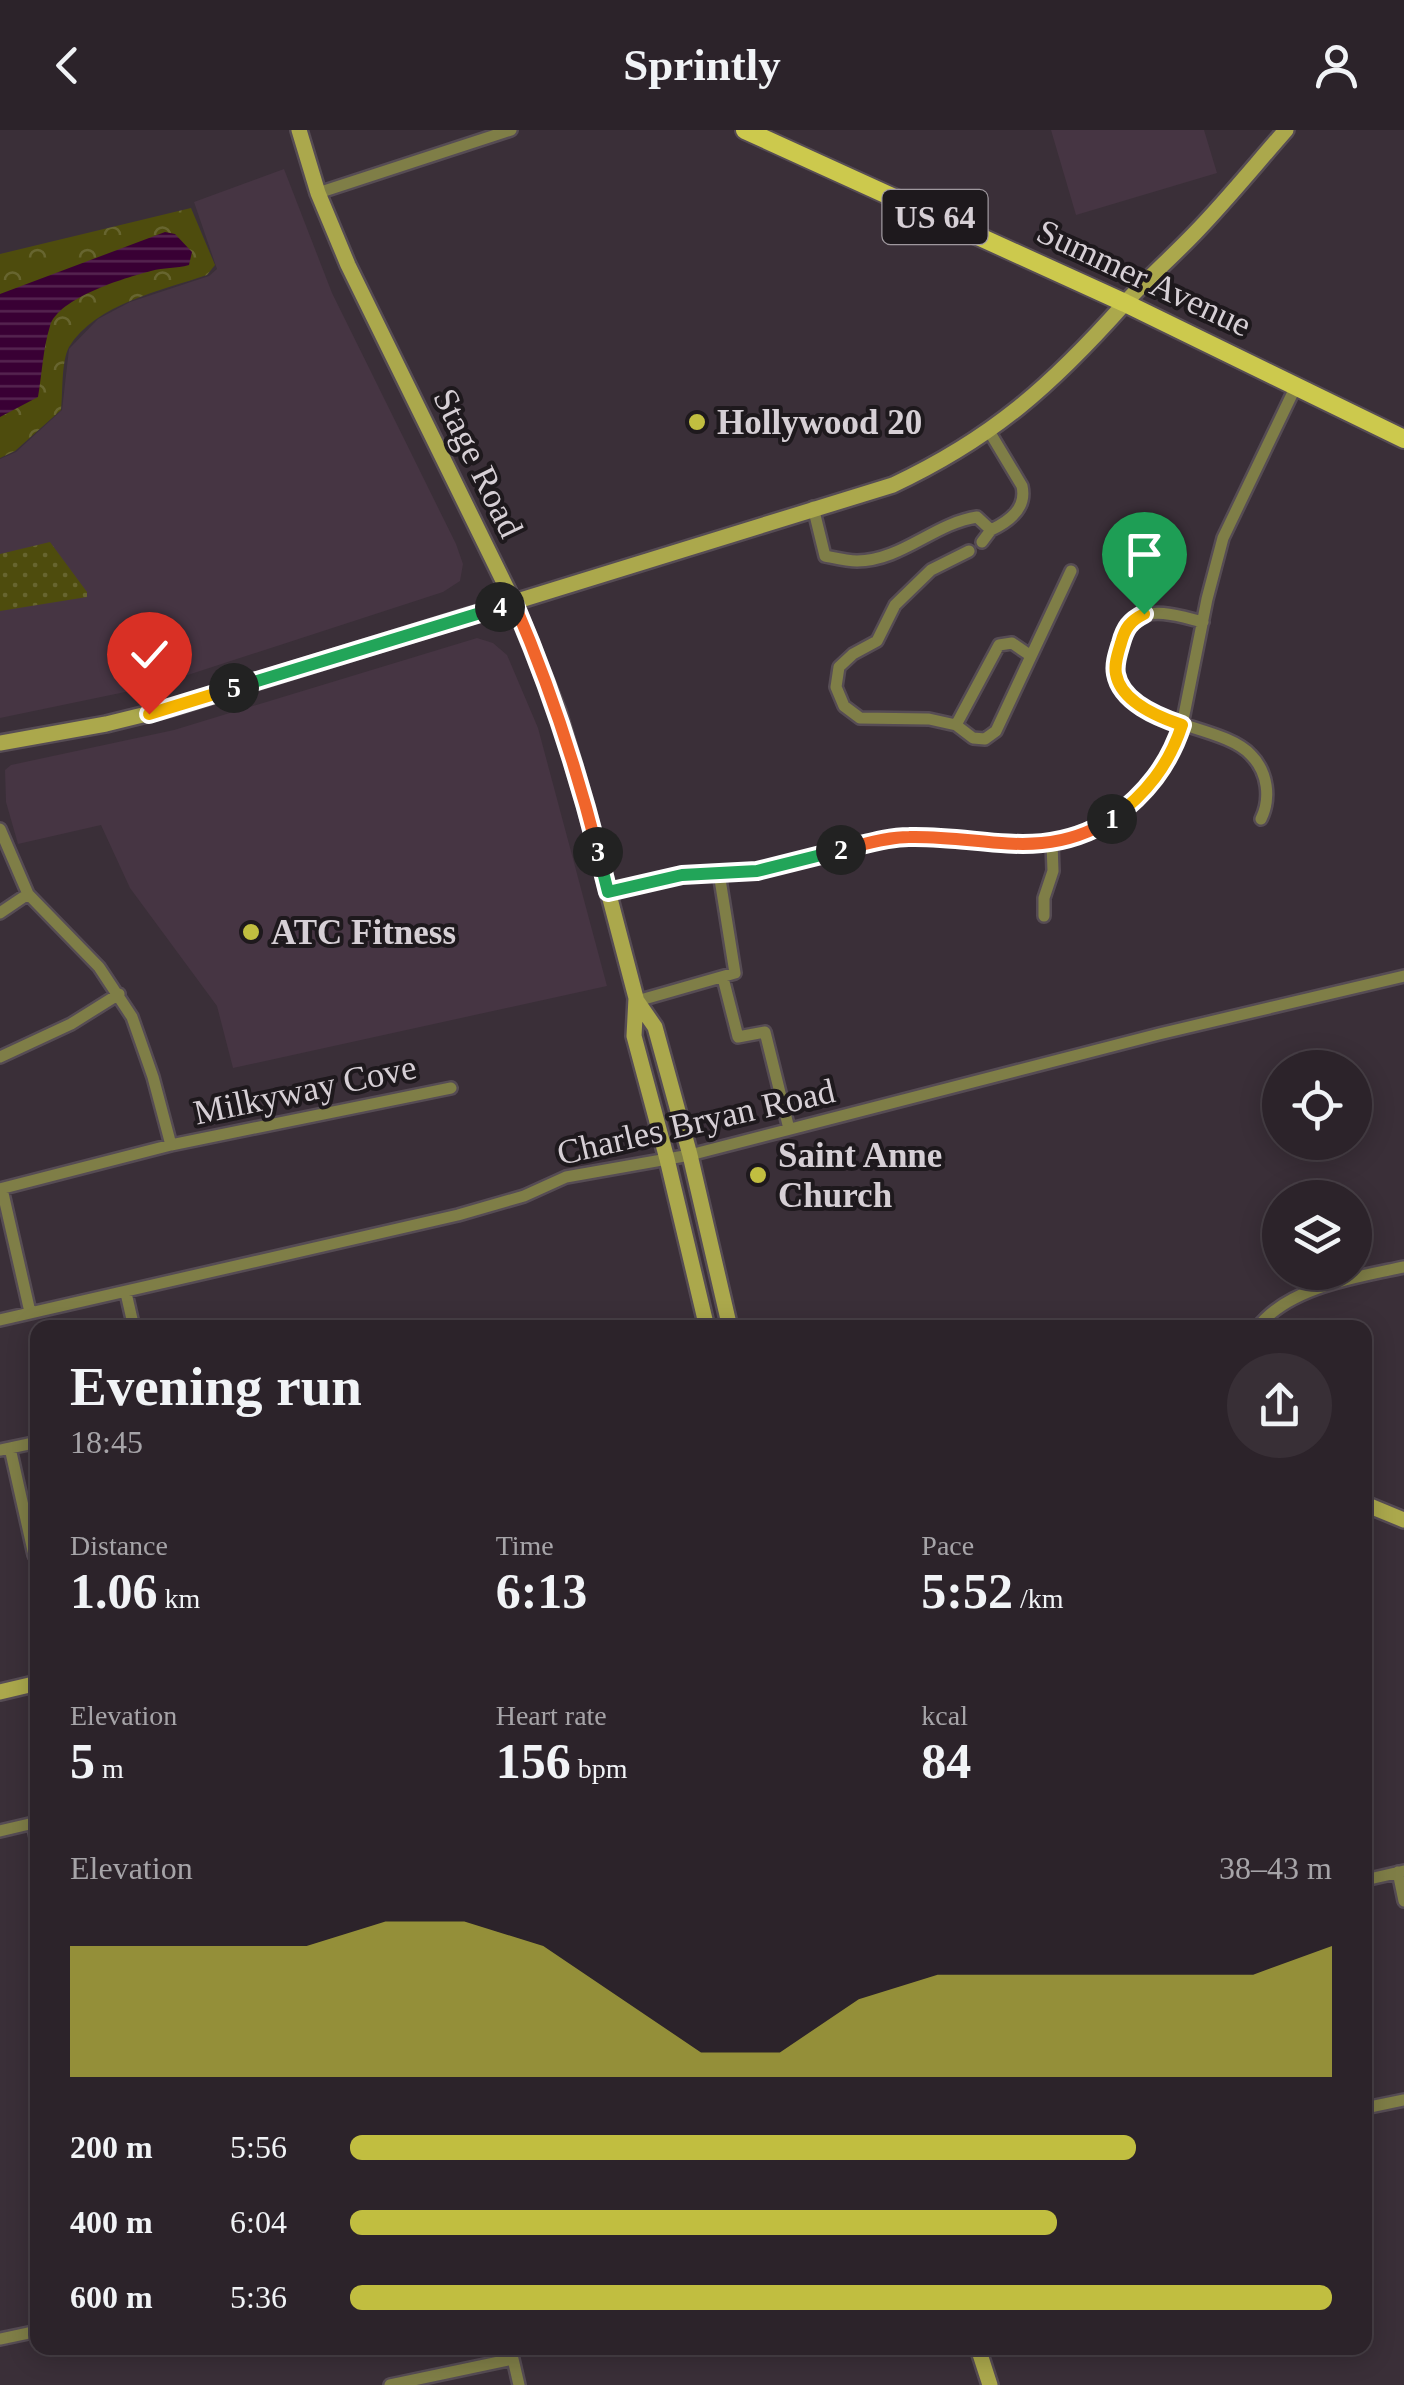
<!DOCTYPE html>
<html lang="en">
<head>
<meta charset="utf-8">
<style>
	:root { --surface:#2c232a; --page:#382f36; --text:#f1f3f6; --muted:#a6a4a8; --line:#484047; --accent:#c1be40 }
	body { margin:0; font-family:Georgia,serif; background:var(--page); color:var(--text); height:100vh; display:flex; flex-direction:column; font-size:38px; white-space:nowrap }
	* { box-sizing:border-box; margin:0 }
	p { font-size:32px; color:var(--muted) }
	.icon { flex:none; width:55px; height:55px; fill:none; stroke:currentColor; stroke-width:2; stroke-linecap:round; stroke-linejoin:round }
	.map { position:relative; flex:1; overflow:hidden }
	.details { position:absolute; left:30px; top:1190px; width:1342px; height:1035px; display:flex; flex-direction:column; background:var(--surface); border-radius:20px; box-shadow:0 5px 25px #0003,0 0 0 2px var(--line) }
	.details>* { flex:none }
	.fabs { position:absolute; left:1262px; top:920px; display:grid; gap:20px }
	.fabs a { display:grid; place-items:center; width:110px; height:110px; border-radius:50%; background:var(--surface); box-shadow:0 5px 25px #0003,0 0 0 2px var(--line); font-size:50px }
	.pin { position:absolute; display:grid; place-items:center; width:85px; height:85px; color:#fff; margin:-102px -42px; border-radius:50% 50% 50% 0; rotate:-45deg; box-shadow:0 0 10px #0007 }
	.pin .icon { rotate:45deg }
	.km { position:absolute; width:50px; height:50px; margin:-25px; border-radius:50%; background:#222; color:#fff; font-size:28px; line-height:50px; text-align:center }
	.round { display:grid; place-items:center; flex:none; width:105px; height:105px; border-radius:52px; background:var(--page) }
	.headline { display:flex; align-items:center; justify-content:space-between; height:170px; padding:0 40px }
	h1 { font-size:55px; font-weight:700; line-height:75px }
	.metrics { display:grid; grid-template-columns:repeat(3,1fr); gap:15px; height:170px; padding:10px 40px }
	.metrics div { display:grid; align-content:center }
	.metrics b { font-size:50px; font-weight:700 }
	.metrics small { font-size:28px; font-weight:400 }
	.metrics p { font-size:28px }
	.chart { height:280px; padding:20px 40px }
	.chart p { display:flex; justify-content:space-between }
	.chart svg { width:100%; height:180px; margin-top:10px; fill:var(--accent); opacity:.7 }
	ul { padding:0 40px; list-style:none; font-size:32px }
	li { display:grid; grid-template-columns:160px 120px 1fr; align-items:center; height:75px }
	li i { height:25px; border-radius:12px; background:var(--accent) }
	header { display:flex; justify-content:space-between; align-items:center; height:130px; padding:0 40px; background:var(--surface); font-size:45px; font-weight:700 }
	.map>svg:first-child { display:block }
</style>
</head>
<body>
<header><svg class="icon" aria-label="back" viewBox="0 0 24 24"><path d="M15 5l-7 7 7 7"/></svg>Sprintly<svg class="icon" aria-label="person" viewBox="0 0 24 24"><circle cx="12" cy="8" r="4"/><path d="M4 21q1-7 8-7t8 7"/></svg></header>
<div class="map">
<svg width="1404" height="2255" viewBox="0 0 1404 2255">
	<defs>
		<pattern id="grass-dots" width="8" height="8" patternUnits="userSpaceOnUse" patternTransform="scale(2.5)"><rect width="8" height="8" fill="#4e4c0d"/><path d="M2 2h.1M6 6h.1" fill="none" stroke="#67652f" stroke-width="1.8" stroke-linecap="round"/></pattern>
		<pattern id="park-crowns" width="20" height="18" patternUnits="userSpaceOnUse" patternTransform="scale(2.5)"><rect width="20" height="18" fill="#4e4c0d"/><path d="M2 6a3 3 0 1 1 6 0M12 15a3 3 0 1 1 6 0" fill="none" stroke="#67652f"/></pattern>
		<pattern id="water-rules" width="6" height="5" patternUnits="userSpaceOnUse" patternTransform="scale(2.5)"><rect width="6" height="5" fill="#390034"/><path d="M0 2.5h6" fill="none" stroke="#552450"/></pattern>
	</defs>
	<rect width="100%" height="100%" fill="#3a2f38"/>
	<!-- built -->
	<path fill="#463543" d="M 1051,0 L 1204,0 L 1217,43 L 1076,85 Z
		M 284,39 L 332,163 L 456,414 L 463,434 L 460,451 L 443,462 L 154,556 L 0,588 L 0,329 L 16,322 L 62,280 L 69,219 L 98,189 L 130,172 L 209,146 L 217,139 L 194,72 Z
		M 477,508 L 493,513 L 507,525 L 538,598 L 607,856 L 233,938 L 217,876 L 130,758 L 101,695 L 18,714 L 6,672 L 5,640 L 11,635 L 174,600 Z"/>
	<!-- grass -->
	<path fill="url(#grass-dots)" d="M 50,412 L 87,462 L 87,467 L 0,481 L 0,424 Z"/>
	<!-- park -->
	<path fill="url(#park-crowns)" d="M 191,78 L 215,135 L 207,145 C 163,160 95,174 69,217 C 61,232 63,263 61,280 L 15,321 L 0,328 L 0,124 Z"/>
	<!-- water -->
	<path fill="url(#water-rules)" d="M 165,102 L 175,104 L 192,122 L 189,135 C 176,139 164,137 151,141 C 124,148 58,168 50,196 C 43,218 42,244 38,267 L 0,287 L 0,164 Z"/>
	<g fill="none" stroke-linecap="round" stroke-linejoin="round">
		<!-- street casing -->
		<g stroke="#564c54" stroke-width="16">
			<path id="street" d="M 318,63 L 511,0
				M 813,377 L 825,426 C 835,428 847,431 857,431 C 901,431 935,393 977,387 L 991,400 C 1010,391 1027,378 1022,356 L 989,301
				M 982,412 L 991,400
				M 969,421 L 931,440 L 895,475 L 877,511 L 853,524 L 839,537 L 836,557 L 844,576 L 860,588 L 929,589 L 956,595 L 973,608 L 985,609 L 996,601 L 1071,441
				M 1203,492 C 1182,487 1155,477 1135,489 C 1123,497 1122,509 1118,522 C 1100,598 1219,589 1251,625 C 1268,642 1271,669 1261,689
				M 956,595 L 999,515 L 1012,513 L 1031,526
				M 0,699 L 28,764 L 99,837 L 132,887 L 153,947 L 171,1015
				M 609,761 L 683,745 L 757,741 L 899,707 L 1020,716 L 1052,713 L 1092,700 L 1114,688 L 1151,654 L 1172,621 L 1182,595 L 1207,469 L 1223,408 L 1296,256
				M 0,783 L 28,764
				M 1044,786 L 1044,768 L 1053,741 L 1052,713
				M 723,848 L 738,907 L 765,902 L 789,999
				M 637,871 L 735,843 L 719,743
				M 0,927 L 71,894 L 119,864
				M 0,1059 L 171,1015 L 451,958
				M 2,1059 L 30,1182
				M 126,1163 L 134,1198
				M 0,1190 L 458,1085 L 524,1066 L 566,1047 L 690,1025 L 1159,904 L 1404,846
				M 1257,1198 C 1288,1157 1357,1147 1404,1137
				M 10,1318 L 34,1425
				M 0,1320 L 38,1312
				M 33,1693 L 38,1717
				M 0,1701 L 38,1692
				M 1398,1742 L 1404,1771
				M 1365,1750 L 1404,1741
				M 1365,1978 L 1404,1970
				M 0,2209 L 38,2201
				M 390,2255 L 513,2229 L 519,2255"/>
		</g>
		<!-- secondary casing -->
		<g stroke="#564c54" stroke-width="20">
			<path id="secondary" d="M 299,0 L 318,63 L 348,135 L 514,473 L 558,582 L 586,677 L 636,868 L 634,906 L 667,1029 L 707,1198
				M 0,613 L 106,594 L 171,578 L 893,355 C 993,308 1052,255 1125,173 C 1147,149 1172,127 1195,103 C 1227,70 1256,34 1286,0
				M 637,871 L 655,897 L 690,1025 L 730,1198
				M 1365,1374 L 1404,1390
				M 0,1562 L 38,1553
				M 978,2218 L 990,2255"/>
		</g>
		<!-- primary casing -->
		<g stroke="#564c54" stroke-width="22">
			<path id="primary" d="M 745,0 L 1125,173 L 1404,309"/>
		</g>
		<!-- street -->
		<use href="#street" stroke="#7f7e47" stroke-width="11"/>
		<!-- secondary -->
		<use href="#secondary" stroke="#aba84c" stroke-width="15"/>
		<!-- primary -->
		<use href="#primary" stroke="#ccc94d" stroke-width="18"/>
	</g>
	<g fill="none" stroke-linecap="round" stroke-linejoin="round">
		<!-- split-1 casing -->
		<g stroke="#fff" stroke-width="20">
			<path id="split-1" d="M 1112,689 C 1146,664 1169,635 1182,595 C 1158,587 1121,572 1116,544 C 1114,534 1118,523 1121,513 C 1125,498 1130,491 1144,484"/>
		</g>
		<!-- split-2 casing -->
		<g stroke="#fff" stroke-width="20">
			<path id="split-2" d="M 841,720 C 863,715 886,707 909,707 C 984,705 1042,733 1112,689"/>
		</g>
		<!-- split-3 casing -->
		<g stroke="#fff" stroke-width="20">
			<path id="split-3" d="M 598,722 L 608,762 L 682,745 L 757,741 L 841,720"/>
		</g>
		<!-- split-4 casing -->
		<g stroke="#fff" stroke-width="20">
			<path id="split-4" d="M 500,477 L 514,473 C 549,554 576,636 598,722"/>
		</g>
		<!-- split-5 casing -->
		<g stroke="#fff" stroke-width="20">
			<path id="split-5" d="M 234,558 L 500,477"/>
		</g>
		<!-- split-6 casing -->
		<g stroke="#fff" stroke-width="20">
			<path id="split-6" d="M 149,584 L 234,558"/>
		</g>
		<!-- split-1 -->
		<use href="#split-1" stroke="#f5b400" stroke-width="12"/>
		<!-- split-2 -->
		<use href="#split-2" stroke="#f0652b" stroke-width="12"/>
		<!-- split-3 -->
		<use href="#split-3" stroke="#22a559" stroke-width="12"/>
		<!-- split-4 -->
		<use href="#split-4" stroke="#f0652b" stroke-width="12"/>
		<!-- split-5 -->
		<use href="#split-5" stroke="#22a559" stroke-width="12"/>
		<!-- split-6 -->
		<use href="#split-6" stroke="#f5b400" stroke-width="12"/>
	</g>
	<!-- markers -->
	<g fill="#c1be40" stroke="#1e191d" stroke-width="4">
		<circle cx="697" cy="292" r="10"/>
		<circle cx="251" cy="802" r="10"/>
		<circle cx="758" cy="1045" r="10"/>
	</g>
	<g text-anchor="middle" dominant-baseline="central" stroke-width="8" stroke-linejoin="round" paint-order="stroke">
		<!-- shield labels -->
		<rect fill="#1e191d" stroke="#9f989e" stroke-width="2.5" x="882.5" y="60" width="105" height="54" rx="8"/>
		<g font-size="32" font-weight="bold" fill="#d6cfd5">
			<text x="935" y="87">US 64</text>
		</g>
		<!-- street labels -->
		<g font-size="35" fill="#d6cfd5" stroke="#1e191d">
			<text transform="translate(1144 148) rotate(25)">Summer Avenue</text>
			<text transform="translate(478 333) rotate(64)">Stage Road</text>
			<text transform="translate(305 960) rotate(-12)">Milkyway Cove</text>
			<text transform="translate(696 992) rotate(-13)">Charles Bryan Road</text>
		</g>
		<!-- poi labels -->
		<g font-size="35" font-weight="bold" fill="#d6cfd5" stroke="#1e191d" text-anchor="start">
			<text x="717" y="292">Hollywood 20</text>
			<text x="271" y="802">ATC Fitness</text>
			<text x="778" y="1025">Saint Anne<tspan x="778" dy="40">Church</tspan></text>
		</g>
	</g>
</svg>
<div class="fabs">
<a><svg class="icon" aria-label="locate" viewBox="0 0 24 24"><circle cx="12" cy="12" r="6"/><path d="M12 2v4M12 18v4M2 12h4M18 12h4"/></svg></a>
<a><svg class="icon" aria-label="layers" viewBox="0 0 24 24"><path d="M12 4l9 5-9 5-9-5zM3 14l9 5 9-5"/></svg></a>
</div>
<div class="pin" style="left:1144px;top:484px;background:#1e9e55"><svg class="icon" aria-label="arrive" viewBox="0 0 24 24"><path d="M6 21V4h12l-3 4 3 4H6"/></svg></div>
<div class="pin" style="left:149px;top:584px;background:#d93025"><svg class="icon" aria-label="check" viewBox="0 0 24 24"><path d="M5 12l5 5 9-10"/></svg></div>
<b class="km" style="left:1112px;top:689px">1</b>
<b class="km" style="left:841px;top:720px">2</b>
<b class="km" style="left:598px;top:722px">3</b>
<b class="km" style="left:500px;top:477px">4</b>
<b class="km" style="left:234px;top:558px">5</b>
<section class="details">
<div class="headline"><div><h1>Evening run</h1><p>18:45</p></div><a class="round"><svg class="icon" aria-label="share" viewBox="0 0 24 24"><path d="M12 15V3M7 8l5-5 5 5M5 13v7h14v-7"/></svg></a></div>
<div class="metrics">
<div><p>Distance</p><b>1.06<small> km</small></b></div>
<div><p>Time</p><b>6:13</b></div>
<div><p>Pace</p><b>5:52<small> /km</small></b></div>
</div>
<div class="metrics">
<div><p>Elevation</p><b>5<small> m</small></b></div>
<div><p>Heart rate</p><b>156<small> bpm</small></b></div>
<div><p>kcal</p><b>84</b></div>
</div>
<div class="chart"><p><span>Elevation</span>38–43 m</p>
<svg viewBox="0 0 160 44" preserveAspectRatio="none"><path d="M0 44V12L10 12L20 12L30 12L40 6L50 6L60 12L70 25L80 38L90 38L100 25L110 19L120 19L130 19L140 19L150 19L160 12V44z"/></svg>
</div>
<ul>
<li><b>200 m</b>5:56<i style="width:80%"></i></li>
<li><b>400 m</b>6:04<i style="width:72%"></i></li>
<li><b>600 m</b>5:36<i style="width:100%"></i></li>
</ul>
</section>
</div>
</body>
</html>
